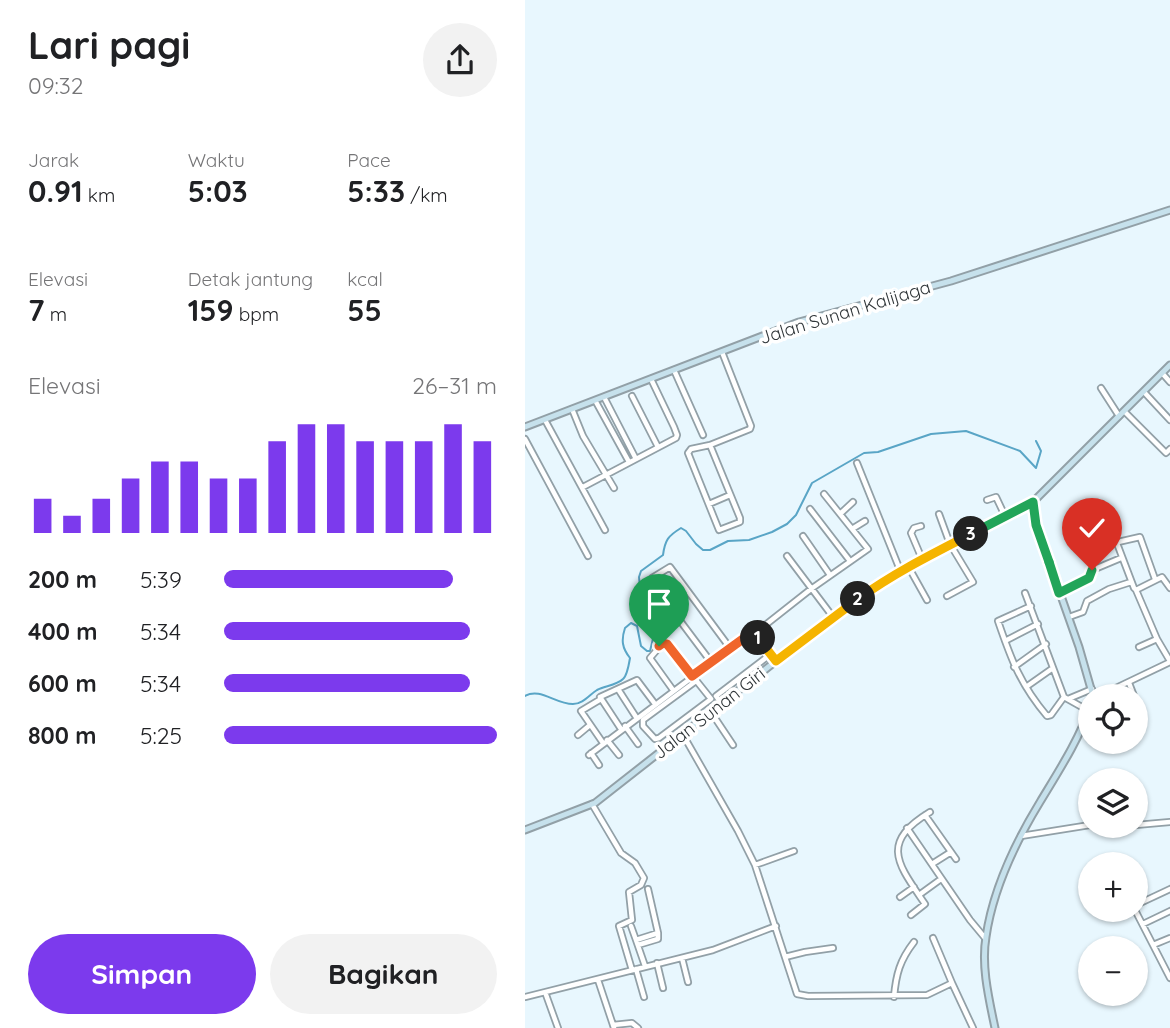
<!DOCTYPE html>
<html lang="id">
<head>
<meta charset="utf-8">
<style>
	:root { --surface:#fff; --page:#f2f2f2; --text:#202124; --muted:#757577; --accent:#7c3aed }
	body { margin:0; font-family:Quicksand,sans-serif; background:var(--page); color:var(--text); height:100vh; display:flex; flex-direction:column; font-size:26px; white-space:nowrap }
	* { box-sizing:border-box; margin:0 }
	p { font-size:23px; color:var(--muted) }
	.icon { flex:none; width:38px; height:38px; fill:none; stroke:currentColor; stroke-width:2; stroke-linecap:round; stroke-linejoin:round }
	.map { position:relative; flex:1; overflow:hidden }
	.panel { display:flex; flex-direction:column; background:var(--surface); width:525px }
	.panel>* { flex:none }
	.tools { position:absolute; left:553px; top:684px; display:grid; gap:14px }
	.tools a { display:grid; place-items:center; width:70px; height:70px; border-radius:50%; background:var(--surface); box-shadow:0 2px 5px #0004; font-size:35px }
	.pin { position:absolute; display:grid; place-items:center; width:60px; height:60px; color:#fff; margin:-72px -30px; border-radius:50% 50% 50% 0; rotate:-45deg; box-shadow:0 0 7px #0007 }
	.pin .icon { rotate:45deg }
	.km { position:absolute; width:35px; height:35px; margin:-18px; border-radius:50%; background:#222; color:#fff; font-size:19px; line-height:35px; text-align:center }
	.round { display:grid; place-items:center; flex:none; width:74px; height:74px; border-radius:37px; background:var(--page) }
	.head { display:flex; align-items:center; justify-content:space-between; height:119px; padding:0 28px }
	h1 { font-size:38px; font-weight:700; line-height:52px }
	.figures { display:grid; grid-template-columns:repeat(3,1fr); gap:10px; height:119px; padding:7px 28px }
	.figures div { display:grid; align-content:center }
	.figures b { font-size:30px; font-weight:700 }
	.figures small { font-size:19px; font-weight:400 }
	.figures p { font-size:19px }
	.chart { height:196px; padding:14px 28px }
	.chart p { display:flex; justify-content:space-between }
	.chart svg { width:100%; height:126px; margin-top:7px; stroke:var(--accent); stroke-width:6 }
	.action { display:flex; gap:14px; margin-top:auto; padding:14px 28px }
	.action a { flex:1; height:80px; border-radius:42px; background:var(--accent); color:#fff; font-size:28px; font-weight:700; line-height:80px; text-align:center }
	.action a+a { background:var(--page); color:var(--text) }
	ul { padding:0 28px; list-style:none; font-size:23px }
	li { display:grid; grid-template-columns:112px 84px 1fr; align-items:center; height:52px }
	li i { height:18px; border-radius:9px; background:var(--accent) }
	main { display:flex; flex:1; min-height:0 }
	.map>svg:first-child { display:block }
</style>
</head>
<body>
<main>
<section class="panel">
<div class="head"><div><h1>Lari pagi</h1><p>09:32</p></div><a class="round"><svg class="icon" aria-label="share" viewBox="0 0 24 24"><path d="M12 15V3M7 8l5-5 5 5M5 13v7h14v-7"/></svg></a></div>
<div class="figures">
<div><p>Jarak</p><b>0.91<small> km</small></b></div>
<div><p>Waktu</p><b>5:03</b></div>
<div><p>Pace</p><b>5:33<small> /km</small></b></div>
</div>
<div class="figures">
<div><p>Elevasi</p><b>7<small> m</small></b></div>
<div><p>Detak jantung</p><b>159<small> bpm</small></b></div>
<div><p>kcal</p><b>55</b></div>
</div>
<div class="chart"><p><span>Elevasi</span>26–31 m</p>
<svg viewBox="0 0 160 44" preserveAspectRatio="none"><path d="M5 44V32M15 44V38M25 44V32M35 44V25M45 44V19M55 44V19M65 44V25M75 44V25M85 44V12M95 44V6M105 44V6M115 44V12M125 44V12M135 44V12M145 44V6M155 44V12"/></svg>
</div>
<ul>
<li><b>200 m</b>5:39<i style="width:84%"></i></li>
<li><b>400 m</b>5:34<i style="width:90%"></i></li>
<li><b>600 m</b>5:34<i style="width:90%"></i></li>
<li><b>800 m</b>5:25<i style="width:100%"></i></li>
</ul>
<div class="action"><a>Simpan</a><a>Bagikan</a></div>
</section>
<div class="map">
<svg width="645" height="1028" viewBox="0 0 645 1028">
	<rect width="100%" height="100%" fill="#e8f7fe"/>
	<g fill="none" stroke-linecap="round" stroke-linejoin="round">
		<!-- stream -->
		<path stroke="#59a5c6" stroke-width="2" d="M 0,696 C 15,687 30,704 48,704 C 58,704 64,695 72,690 C 80,686 92,685 98,679 C 102,676 104,664 105,658 C 97,648 96,640 100,628 L 106,623 L 112,626 L 116,646 L 122,651 L 125,651 L 133,618 L 132,616 L 123,616 L 117,609 L 114,577 L 116,571 L 138,555 C 140,540 143,536 156,528 L 161,531 L 171,544 L 178,550 L 185,550 L 203,541 L 224,540 L 247,532 L 262,524 L 271,515 L 287,483 L 339,453 L 353,452 L 406,434 L 441,431 L 495,451 L 511,468 L 516,451 L 511,441"/>
		<!-- street casing -->
		<g stroke="#92a0a7" stroke-width="8">
			<path id="street" d="M 149,370 L 178,435
				M 637,373 L 645,382
				M 576,388 L 594,416
				M 619,392 L 645,420
				M 107,396 L 133,447
				M 80,399 L 111,459
				M 71,402 L 104,462
				M 47,409 L 58,436 L 89,488
				M 600,412 L 641,453 L 645,449
				M 20,420 L 80,530
				M 0,439 L 63,556
				M 185,445 L 166,449 L 163,453 L 194,530 L 215,522 L 215,518 L 185,445 L 225,429 L 226,426 L 197,352
				M 332,463 L 375,570
				M 58,487 L 151,438 L 152,435 L 149,427 L 126,379
				M 462,500 L 471,497 L 480,516
				M 184,504 L 205,495
				M 577,504 L 609,588 L 611,590 L 637,577 L 645,588
				M 285,509 L 325,561
				M 315,514 L 328,502
				M 414,514 L 425,544 L 448,582 L 422,596
				M 396,526 L 389,528 L 386,533 L 397,559
				M 327,529 L 340,521
				M 278,536 L 305,575
				M 593,542 L 615,537 L 630,579
				M 262,556 L 305,613
				M 383,566 L 402,600
				M 611,590 L 632,639 L 645,661
				M 500,593 L 539,697 L 564,711
				M 534,593 L 564,578 L 565,571 L 596,558
				M 506,606 L 473,621 C 486,659 495,684 522,716 L 526,715 L 539,697
				M 544,617 L 558,612 L 562,601 L 584,589 L 606,582
				M 229,634 L 286,589 L 343,549 L 299,494
				M 480,641 L 513,624
				M 614,647 L 632,639
				M 186,662 L 126,582 L 127,578 L 145,567 L 205,648
				M 489,667 L 521,644
				M 604,683 L 609,696
				M 501,687 L 528,668
				M 93,689 L 111,717
				M 148,690 L 125,658 L 138,643 L 142,644 L 186,699 L 134,738 L 130,739 L 118,726 L 118,720 L 171,681
				M 574,696 L 645,662
				M 76,699 L 56,711 L 78,743
				M 543,699 L 567,689
				M 611,701 L 613,706
				M 196,703 L 191,696 L 246,654
				M 186,712 L 208,745
				M 100,726 L 113,744
				M 96,729 L 75,697 L 112,680 L 130,704
				M 157,733 L 213,831 L 230,865 L 272,994 L 283,996 L 402,995 L 427,983 L 448,1028
				M 53,735 L 65,725
				M 82,740 L 94,755
				M 66,753 L 74,765
				M 64,755 L 222,636 L 229,634 L 231,636 L 251,661
				M 67,804 L 96,853 L 110,863 L 119,878 L 116,885 L 104,892 L 107,920 L 94,926 L 107,970
				M 400,815 L 431,859
				M 611,825 L 645,822
				M 382,828 L 445,920 L 460,938
				M 496,836 L 565,825
				M 407,864 L 426,852
				M 230,865 L 269,851
				M 394,895 L 416,879
				M 375,897 L 389,887
				M 611,905 L 645,889
				M 610,910 L 645,978
				M 386,915 L 400,904 C 373,864 354,843 405,812
				M 618,924 L 645,911
				M 106,926 L 111,940
				M 408,938 L 427,983
				M 113,945 L 133,939 L 133,933
				M 628,945 L 645,938
				M 260,957 L 280,952 L 308,948
				M 157,958 L 163,982
				M 132,963 L 138,988
				M 120,966 L 111,940 L 133,933 L 123,889
				M 111,969 L 119,997
				M 73,980 L 89,1028
				M 20,992 L 33,1028
				M 0,997 L 188,950 L 251,926
				M 369,997 C 371,974 375,960 389,942
				M 88,1025 L 107,1023 L 113,1028"/>
		</g>
		<!-- secondary casing -->
		<g stroke="#92a0a7" stroke-width="9">
			<path id="secondary" d="M 0,427 L 274,322 L 426,281 L 645,210
				M 568,696 L 554,647 L 511,525 L 508,502 L 645,365
				M 0,830 L 70,803 L 251,661 L 375,570 L 508,502
				M 470,1028 C 464,999 456,966 461,937 C 468,888 490,843 515,802 C 533,772 554,740 565,707"/>
		</g>
		<!-- street -->
		<use href="#street" stroke="#fff" stroke-width="4.5"/>
		<!-- secondary -->
		<use href="#secondary" stroke="#c6e1ec" stroke-width="5"/>
	</g>
	<g fill="none" stroke-linecap="round" stroke-linejoin="round">
		<!-- split-1 casing -->
		<g stroke="#fff" stroke-width="14">
			<path id="split-1" d="M 134,646 L 138,643 L 142,644 L 167,676 L 222,636 L 229,634 L 233,638"/>
		</g>
		<!-- split-2 casing -->
		<g stroke="#fff" stroke-width="14">
			<path id="split-2" d="M 233,638 L 251,661 L 333,599"/>
		</g>
		<!-- split-3 casing -->
		<g stroke="#fff" stroke-width="14">
			<path id="split-3" d="M 333,599 C 369,573 407,554 446,534"/>
		</g>
		<!-- split-4 casing -->
		<g stroke="#fff" stroke-width="14">
			<path id="split-4" d="M 446,534 L 508,502 L 511,525 L 524,562"/>
		</g>
		<!-- split-5 casing -->
		<g stroke="#fff" stroke-width="14">
			<path id="split-5" d="M 524,562 L 534,593 L 564,578 L 567,570"/>
		</g>
		<!-- split-1 -->
		<use href="#split-1" stroke="#f0652b" stroke-width="9"/>
		<!-- split-2 -->
		<use href="#split-2" stroke="#f5b400" stroke-width="9"/>
		<!-- split-3 -->
		<use href="#split-3" stroke="#f5b400" stroke-width="9"/>
		<!-- split-4 -->
		<use href="#split-4" stroke="#22a559" stroke-width="9"/>
		<!-- split-5 -->
		<use href="#split-5" stroke="#22a559" stroke-width="9"/>
	</g>
	<g text-anchor="middle" dominant-baseline="central" stroke-width="7" stroke-linejoin="round" paint-order="stroke">
		<!-- street labels -->
		<g font-size="18" fill="#303639" stroke="#fff">
			<text transform="translate(320 312) rotate(-17)">Jalan Sunan Kalijaga</text>
			<text transform="translate(184 713) rotate(-38)">Jalan Sunan Giri</text>
		</g>
	</g>
</svg>
<div class="tools">
<a><svg class="icon" aria-label="locate" viewBox="0 0 24 24"><circle cx="12" cy="12" r="6"/><path d="M12 2v4M12 18v4M2 12h4M18 12h4"/></svg></a>
<a><svg class="icon" aria-label="layers" viewBox="0 0 24 24"><path d="M12 4l9 5-9 5-9-5zM3 14l9 5 9-5"/></svg></a>
<a>+</a>
<a>−</a>
</div>
<div class="pin" style="left:134px;top:646px;background:#1e9e55"><svg class="icon" aria-label="arrive" viewBox="0 0 24 24"><path d="M6 21V4h12l-3 4 3 4H6"/></svg></div>
<div class="pin" style="left:567px;top:570px;background:#d93025"><svg class="icon" aria-label="check" viewBox="0 0 24 24"><path d="M5 12l5 5 9-10"/></svg></div>
<b class="km" style="left:233px;top:638px">1</b>
<b class="km" style="left:333px;top:599px">2</b>
<b class="km" style="left:446px;top:534px">3</b>
</div>
</main>
</body>
</html>
